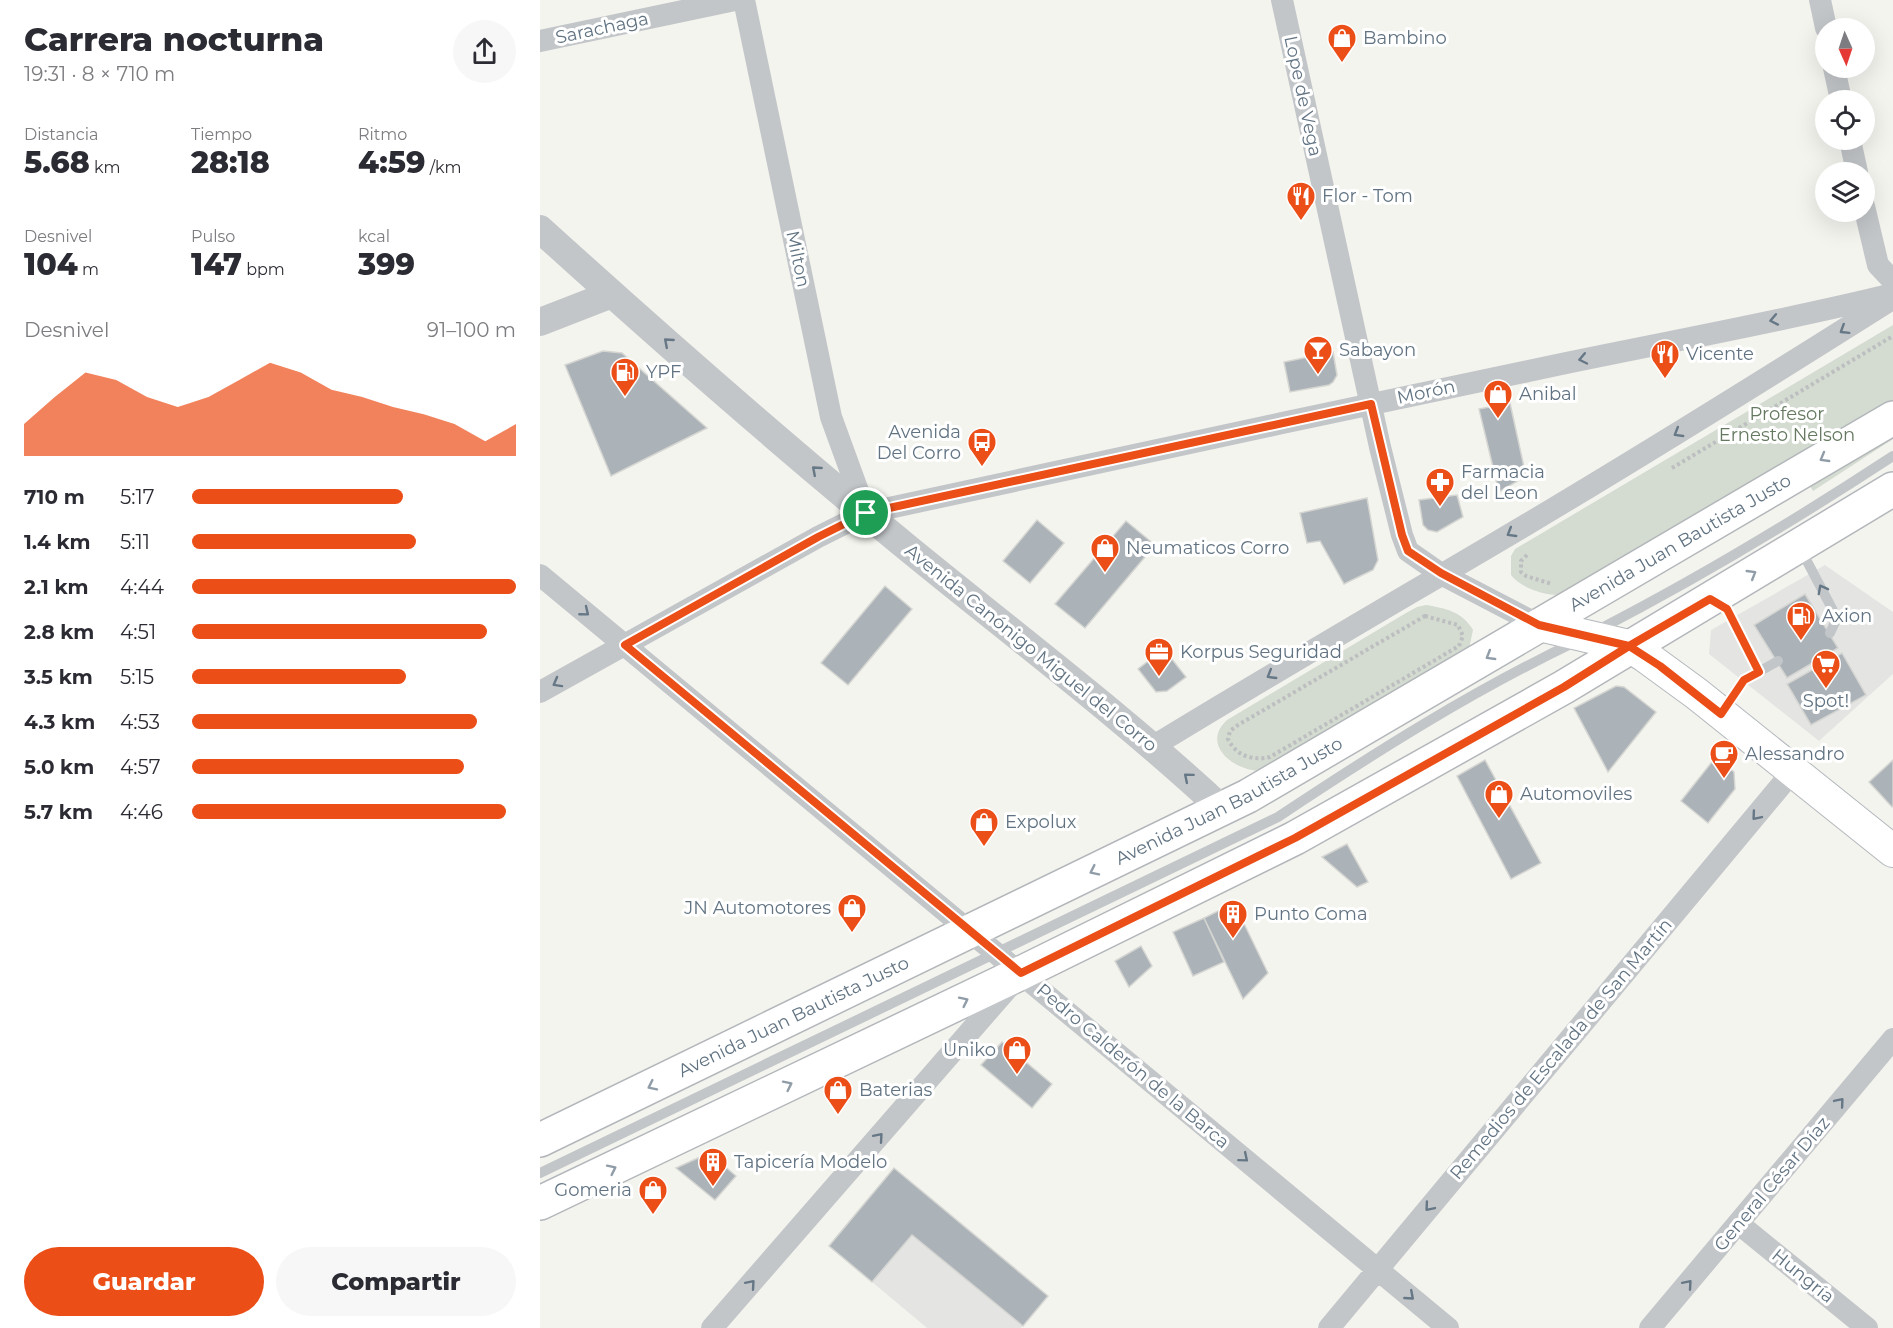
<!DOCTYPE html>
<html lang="es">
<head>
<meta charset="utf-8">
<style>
	:root { --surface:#fff; --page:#f7f7f7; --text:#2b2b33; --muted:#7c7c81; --accent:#ec4e17 }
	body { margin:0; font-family:Montserrat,sans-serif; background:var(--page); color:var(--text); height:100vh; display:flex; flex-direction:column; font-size:22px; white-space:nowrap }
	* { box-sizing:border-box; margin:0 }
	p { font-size:20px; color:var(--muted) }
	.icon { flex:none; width:33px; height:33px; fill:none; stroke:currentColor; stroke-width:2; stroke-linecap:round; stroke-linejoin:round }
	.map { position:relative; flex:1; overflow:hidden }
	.details { display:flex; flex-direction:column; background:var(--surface); width:540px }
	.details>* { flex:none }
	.needle { width:39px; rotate:177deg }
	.fabs { position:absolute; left:1275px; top:18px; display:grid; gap:12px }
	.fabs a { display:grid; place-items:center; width:60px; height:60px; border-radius:50%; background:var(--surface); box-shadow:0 6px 24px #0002; font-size:30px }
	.pin { position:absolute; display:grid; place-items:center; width:51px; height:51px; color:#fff; margin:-26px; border:3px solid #fff; border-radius:50%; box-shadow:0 2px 6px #0007 }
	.round { display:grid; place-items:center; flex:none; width:63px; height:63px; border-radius:32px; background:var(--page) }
	.summary { display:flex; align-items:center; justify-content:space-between; height:102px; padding:0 24px }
	h1 { font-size:33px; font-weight:800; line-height:45px }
	.stats { display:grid; grid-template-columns:repeat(3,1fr); gap:9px; height:102px; padding:6px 24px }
	.stats div { display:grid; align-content:center }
	.stats b { font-size:30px; font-weight:800 }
	.stats small { font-size:16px; font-weight:400 }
	.stats p { font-size:16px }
	.chart { height:168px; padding:12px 24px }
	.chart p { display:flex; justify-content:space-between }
	.chart svg { width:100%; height:108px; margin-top:6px; fill:var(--accent); opacity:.7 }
	.cta { display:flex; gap:12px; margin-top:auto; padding:12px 24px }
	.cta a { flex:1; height:69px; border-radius:36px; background:var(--accent); color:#fff; font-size:24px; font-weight:800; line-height:69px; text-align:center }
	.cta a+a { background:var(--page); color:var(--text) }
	ul { padding:0 24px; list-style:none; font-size:20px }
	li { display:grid; grid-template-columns:96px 72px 1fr; align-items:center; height:45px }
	li i { height:15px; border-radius:8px; background:var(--accent) }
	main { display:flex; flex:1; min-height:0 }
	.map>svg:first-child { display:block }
</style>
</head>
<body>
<main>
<section class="details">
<div class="summary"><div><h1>Carrera nocturna</h1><p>19:31 · 8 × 710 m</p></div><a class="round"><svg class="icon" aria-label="share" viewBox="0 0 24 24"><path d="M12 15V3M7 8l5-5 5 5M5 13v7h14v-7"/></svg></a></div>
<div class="stats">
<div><p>Distancia</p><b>5.68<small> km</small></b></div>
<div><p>Tiempo</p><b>28:18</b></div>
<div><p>Ritmo</p><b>4:59<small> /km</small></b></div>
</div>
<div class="stats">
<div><p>Desnivel</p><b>104<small> m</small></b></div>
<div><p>Pulso</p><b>147<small> bpm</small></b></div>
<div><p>kcal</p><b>399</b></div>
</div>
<div class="chart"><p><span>Desnivel</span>91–100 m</p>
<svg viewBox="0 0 160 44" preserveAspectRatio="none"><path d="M0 44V31L10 20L20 10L30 13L40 20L50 24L60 20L70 13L80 6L90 10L100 17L110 20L120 24L130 27L140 31L150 38L160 31V44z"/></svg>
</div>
<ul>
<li><b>710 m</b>5:17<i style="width:65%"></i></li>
<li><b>1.4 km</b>5:11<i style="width:69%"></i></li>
<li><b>2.1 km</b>4:44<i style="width:100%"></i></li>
<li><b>2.8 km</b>4:51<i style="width:91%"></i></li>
<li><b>3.5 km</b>5:15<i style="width:66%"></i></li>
<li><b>4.3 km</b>4:53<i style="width:88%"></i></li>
<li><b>5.0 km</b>4:57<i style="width:84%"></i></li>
<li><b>5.7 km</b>4:46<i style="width:97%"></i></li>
</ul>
<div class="cta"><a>Guardar</a><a>Compartir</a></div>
</section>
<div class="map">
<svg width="1353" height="1328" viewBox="0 0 1353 1328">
	<rect width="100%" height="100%" fill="#f4f4ef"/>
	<!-- built -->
	<path fill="#e4e5e3" d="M 1285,565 L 1353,612 L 1353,674 L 1279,741 L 1169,654 L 1171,630 Z
		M 354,1168 L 508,1296 L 481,1328 L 387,1328 L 289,1246 Z"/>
	<!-- green -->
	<path fill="#d4dbd0" d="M 1353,325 L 1353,400 L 1067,569 L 1019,595 C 1003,595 981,588 971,575 L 971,556 L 975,549 Z
		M 1353,435 L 1353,439 L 1273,491 L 1268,483 Z
		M 886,605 C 905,608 923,612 933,630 L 929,649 L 718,771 C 692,769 661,744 687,720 L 866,613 L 877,607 Z"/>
	<!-- building -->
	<path fill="#abb3b8" stroke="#d5d5d2" stroke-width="1.5" d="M 63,351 L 82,353 L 167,428 L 71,476 L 25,365 Z
		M 793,352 L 797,375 L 793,382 L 789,385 L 750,392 L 744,362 Z
		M 970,403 L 986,476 L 959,492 L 939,409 Z
		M 917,495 L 923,517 L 897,532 L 888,530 L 883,525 L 879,500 Z
		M 827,498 L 838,560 L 833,570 L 804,584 L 780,541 L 767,543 L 760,513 Z
		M 497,520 L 524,543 L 490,583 L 463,561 Z
		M 586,521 L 615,545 L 545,628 L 515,604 Z
		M 345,586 L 372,609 L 308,685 L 281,663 Z
		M 1265,594 L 1298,648 L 1247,678 L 1214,625 Z
		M 624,649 L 646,677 L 627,691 L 616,692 L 598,669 Z
		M 1302,653 L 1326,695 L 1271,725 L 1247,684 Z
		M 1076,686 L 1084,687 L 1116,712 L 1068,772 L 1034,708 Z
		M 1175,758 L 1194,772 L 1195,789 L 1168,823 L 1141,801 Z
		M 945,760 L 1001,863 L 971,879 L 917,776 Z
		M 1353,760 L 1353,806 L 1352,807 L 1329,782 Z
		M 807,844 L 828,882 L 817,887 L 782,857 Z
		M 694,903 L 728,973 L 703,999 L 664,918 Z
		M 664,918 L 684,962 L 653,976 L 633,932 Z
		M 601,946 L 612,966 L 589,987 L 575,961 Z
		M 462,1042 L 512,1084 L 492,1108 L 441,1065 Z
		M 169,1153 L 196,1176 L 175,1200 L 136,1168 Z
		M 354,1168 L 508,1296 L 483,1326 L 372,1235 L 332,1282 L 289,1246 Z"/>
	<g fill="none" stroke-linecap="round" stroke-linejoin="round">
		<!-- secondary casing -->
		<g stroke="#b2b8bc" stroke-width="34">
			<path id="secondary" d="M 999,625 L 1089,646 L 1105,656 L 1157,694 L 1353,851"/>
		</g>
		<!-- primary casing -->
		<g stroke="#b3b7bb" stroke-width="36">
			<g id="primary">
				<path id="s1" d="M 0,1140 L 708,796 L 1353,418"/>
				<path d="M 0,1203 L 481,973 L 755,838 L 1024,687 L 1353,489"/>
			</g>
		</g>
		<!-- path -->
		<path stroke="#bcbec0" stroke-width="4" stroke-dasharray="3 3" stroke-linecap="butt" d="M 1132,468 L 1353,336
			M 987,555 L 981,561 L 981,572 L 986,576 L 1012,584
			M 885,616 L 918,625 L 923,636 L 919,646 L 730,757 C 713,761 696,756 688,739 L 690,731 L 698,725 Z"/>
		<!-- service -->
		<path stroke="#c3c6c9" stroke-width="10" d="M 1260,548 L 1297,618 L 1290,633
			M 1175,602 L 1187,609 L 1219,672
			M 1056,631 C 1159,578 1257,519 1353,456
			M 1183,711 L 1204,680 L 1238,661
			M 0,1173 L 738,817 C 834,753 932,691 1037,641"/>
		<!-- minor -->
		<path stroke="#c3c6c9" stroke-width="22" d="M 204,0 L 291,417 L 326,513
			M 742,0 L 840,447 L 862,535 L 868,551 L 901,574 L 999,625
			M 1280,0 L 1286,28
			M 0,41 L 195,0
			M 1294,68 L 1301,100
			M 1310,140 L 1317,172
			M 1324,206 L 1338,265 L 1353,281
			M 0,575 L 908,1328
			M 0,692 L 278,537 L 326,513 C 555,463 783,414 1012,366 C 1126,342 1240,322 1353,294
			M 612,747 C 723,679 835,614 947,548 C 1083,468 1216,385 1349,301
			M 1199,1224 L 1327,1328
			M 172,1328 L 474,981
			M 789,1328 L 1253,771
			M 1110,1328 L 1353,1039"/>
		<!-- tertiary -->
		<path stroke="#c3c6c9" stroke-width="28" d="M 0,229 C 119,337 240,443 364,545 C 470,632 581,715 682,809
			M 0,322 L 72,294"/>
		<!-- secondary -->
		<use href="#secondary" stroke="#fff" stroke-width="32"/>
		<!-- primary -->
		<use href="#primary" stroke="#fff" stroke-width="33"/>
	</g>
	<!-- one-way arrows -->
	<defs><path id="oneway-chevron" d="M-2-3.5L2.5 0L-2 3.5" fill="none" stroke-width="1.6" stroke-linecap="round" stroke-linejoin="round" transform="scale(1.5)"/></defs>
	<g stroke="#667786">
		<use href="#oneway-chevron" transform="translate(1234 320) rotate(169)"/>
		<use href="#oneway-chevron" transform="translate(1304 330) rotate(148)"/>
		<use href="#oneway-chevron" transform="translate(128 342) rotate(-139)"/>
		<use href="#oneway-chevron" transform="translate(1043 359) rotate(168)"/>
		<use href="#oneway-chevron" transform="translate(1138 433) rotate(149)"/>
		<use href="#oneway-chevron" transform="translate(276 470) rotate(-139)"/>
		<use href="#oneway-chevron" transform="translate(971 533) rotate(149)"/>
		<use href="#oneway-chevron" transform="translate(1282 589) rotate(-118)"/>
		<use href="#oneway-chevron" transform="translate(45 612) rotate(39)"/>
		<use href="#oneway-chevron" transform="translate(731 675) rotate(149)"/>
		<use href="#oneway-chevron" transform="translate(17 683) rotate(151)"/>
		<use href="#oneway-chevron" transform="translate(648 777) rotate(-140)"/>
		<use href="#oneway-chevron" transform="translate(1216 816) rotate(130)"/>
		<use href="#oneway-chevron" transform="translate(1300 1102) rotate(-50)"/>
		<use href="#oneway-chevron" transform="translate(339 1137) rotate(-49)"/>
		<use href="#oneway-chevron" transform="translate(704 1158) rotate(40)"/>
		<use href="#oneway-chevron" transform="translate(889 1207) rotate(130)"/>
		<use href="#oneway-chevron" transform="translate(211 1284) rotate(-49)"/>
		<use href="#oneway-chevron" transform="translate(1148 1284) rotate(-49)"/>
		<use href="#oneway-chevron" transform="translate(870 1296) rotate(41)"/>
	</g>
	<g stroke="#909da8">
		<use href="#oneway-chevron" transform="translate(1284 458) rotate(150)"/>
		<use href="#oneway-chevron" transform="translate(1212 574) rotate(-31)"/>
		<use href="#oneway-chevron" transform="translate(950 656) rotate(149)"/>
		<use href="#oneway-chevron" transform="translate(554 871) rotate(154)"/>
		<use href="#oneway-chevron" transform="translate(424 1001) rotate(-26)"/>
		<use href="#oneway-chevron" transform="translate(248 1085) rotate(-26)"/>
		<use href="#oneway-chevron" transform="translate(112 1086) rotate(154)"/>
		<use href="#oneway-chevron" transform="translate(72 1169) rotate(-26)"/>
	</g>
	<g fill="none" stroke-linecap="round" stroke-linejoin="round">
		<!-- route casing -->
		<g stroke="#fff" stroke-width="12">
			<path id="route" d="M 326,513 L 278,537 L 85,645 L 481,973 L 755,838 L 1024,687 L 1089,646 L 1120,666 L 1181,714 L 1204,680 L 1219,672 L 1187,609 L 1170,599 L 1089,646 L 999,625 L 901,573 L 868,551 L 862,535 L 831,404 L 326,513"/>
		</g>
		<!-- route -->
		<use href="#route" stroke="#ec4e17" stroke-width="8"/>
	</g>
	<!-- icons -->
	<defs>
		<g id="shop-pin" transform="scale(1.5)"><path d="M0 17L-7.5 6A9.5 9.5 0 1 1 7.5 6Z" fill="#ec4e17" stroke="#fff"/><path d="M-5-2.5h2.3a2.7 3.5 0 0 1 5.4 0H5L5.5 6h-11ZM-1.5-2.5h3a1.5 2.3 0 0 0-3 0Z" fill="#fff"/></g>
		<g id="restaurant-pin" transform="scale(1.5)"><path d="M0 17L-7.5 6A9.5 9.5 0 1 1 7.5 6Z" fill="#ec4e17" stroke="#fff"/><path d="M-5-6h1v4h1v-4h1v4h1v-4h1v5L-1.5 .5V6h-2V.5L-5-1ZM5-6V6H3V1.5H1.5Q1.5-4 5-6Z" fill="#fff"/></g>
		<g id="bar-pin" transform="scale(1.5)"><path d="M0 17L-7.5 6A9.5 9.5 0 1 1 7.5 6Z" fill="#ec4e17" stroke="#fff"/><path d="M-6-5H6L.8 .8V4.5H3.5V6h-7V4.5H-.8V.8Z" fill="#fff"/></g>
		<g id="fuel-pin" transform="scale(1.5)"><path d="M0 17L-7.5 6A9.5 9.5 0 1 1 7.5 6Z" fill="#ec4e17" stroke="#fff"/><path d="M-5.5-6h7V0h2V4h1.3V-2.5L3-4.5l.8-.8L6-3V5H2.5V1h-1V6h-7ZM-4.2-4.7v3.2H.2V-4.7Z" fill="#fff"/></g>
		<g id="bus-pin" transform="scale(1.5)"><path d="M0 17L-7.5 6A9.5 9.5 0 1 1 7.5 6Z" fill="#ec4e17" stroke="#fff"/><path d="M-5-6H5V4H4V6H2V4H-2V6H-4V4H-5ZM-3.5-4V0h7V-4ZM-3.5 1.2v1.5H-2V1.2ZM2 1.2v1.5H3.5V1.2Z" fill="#fff"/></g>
		<g id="pharmacy-pin" transform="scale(1.5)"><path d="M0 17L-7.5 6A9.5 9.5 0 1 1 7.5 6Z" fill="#ec4e17" stroke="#fff"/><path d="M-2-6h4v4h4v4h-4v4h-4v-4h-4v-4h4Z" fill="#fff"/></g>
		<g id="office-pin" transform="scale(1.5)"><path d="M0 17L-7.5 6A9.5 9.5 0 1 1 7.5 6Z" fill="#ec4e17" stroke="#fff"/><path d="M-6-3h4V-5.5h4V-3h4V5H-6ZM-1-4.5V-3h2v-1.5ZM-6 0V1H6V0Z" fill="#fff"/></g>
		<g id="supermarket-pin" transform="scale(1.5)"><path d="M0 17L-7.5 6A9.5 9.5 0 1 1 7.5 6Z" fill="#ec4e17" stroke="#fff"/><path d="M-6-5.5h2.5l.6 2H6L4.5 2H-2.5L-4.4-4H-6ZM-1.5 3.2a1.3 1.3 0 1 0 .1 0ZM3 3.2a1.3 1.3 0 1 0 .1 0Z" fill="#fff"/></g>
		<g id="cafe-pin" transform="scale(1.5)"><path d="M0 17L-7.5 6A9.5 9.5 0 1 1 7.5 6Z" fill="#ec4e17" stroke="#fff"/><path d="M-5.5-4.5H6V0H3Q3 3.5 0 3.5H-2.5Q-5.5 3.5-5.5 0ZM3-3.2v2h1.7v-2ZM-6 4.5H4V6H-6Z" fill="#fff"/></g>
		<g id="building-pin" transform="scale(1.5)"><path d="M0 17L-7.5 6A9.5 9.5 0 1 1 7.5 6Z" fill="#ec4e17" stroke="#fff"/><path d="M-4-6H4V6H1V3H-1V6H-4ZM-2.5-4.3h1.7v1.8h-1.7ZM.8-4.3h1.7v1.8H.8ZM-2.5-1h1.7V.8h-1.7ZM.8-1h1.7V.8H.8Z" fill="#fff"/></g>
	</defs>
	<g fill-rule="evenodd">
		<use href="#shop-pin" x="802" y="38"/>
		<use href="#restaurant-pin" x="761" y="196"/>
		<use href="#bar-pin" x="778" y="350"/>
		<use href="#restaurant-pin" x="1125" y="354"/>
		<use href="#fuel-pin" x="85" y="372"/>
		<use href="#shop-pin" x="958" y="394"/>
		<use href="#bus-pin" x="442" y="442"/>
		<use href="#pharmacy-pin" x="900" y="482"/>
		<use href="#shop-pin" x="565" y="548"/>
		<use href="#fuel-pin" x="1261" y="616"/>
		<use href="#office-pin" x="619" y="652"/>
		<use href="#supermarket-pin" x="1286" y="664"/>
		<use href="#cafe-pin" x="1184" y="754"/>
		<use href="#shop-pin" x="959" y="794"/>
		<use href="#shop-pin" x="444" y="822"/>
		<use href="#shop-pin" x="312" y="908"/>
		<use href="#building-pin" x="693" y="914"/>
		<use href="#shop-pin" x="477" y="1050"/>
		<use href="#shop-pin" x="298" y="1090"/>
		<use href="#building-pin" x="173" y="1162"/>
		<use href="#shop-pin" x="113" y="1190"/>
	</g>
	<g text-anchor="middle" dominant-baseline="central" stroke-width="6" stroke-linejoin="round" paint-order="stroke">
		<!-- street labels -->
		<g font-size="18" fill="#617382" stroke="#fff">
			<text transform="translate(62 28) rotate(-12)">Sarachaga</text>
			<text transform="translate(763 96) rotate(78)">Lope de Vega</text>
			<text transform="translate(258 259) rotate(78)">Milton</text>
			<text transform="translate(886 392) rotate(-12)">Morón</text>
			<text stroke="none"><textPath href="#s1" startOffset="1288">Avenida Juan Bautista Justo</textPath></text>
			<text transform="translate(491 648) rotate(39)">Avenida Canónigo Miguel del Corro</text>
			<text stroke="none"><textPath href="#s1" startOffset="768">Avenida Juan Bautista Justo</textPath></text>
			<text stroke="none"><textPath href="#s1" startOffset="282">Avenida Juan Bautista Justo</textPath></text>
			<text transform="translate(1021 1049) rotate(-50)">Remedios de Escalada de San Martín</text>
			<text transform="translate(593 1066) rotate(40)">Pedro Calderón de la Barca</text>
			<text transform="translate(1232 1184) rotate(-50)">General César Díaz</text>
			<text transform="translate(1263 1276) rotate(39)">Hungría</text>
		</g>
		<!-- poi labels -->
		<g font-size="18" fill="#617382" stroke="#fff" text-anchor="start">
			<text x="823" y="38">Bambino</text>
			<text x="782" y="196">Flor - Tom</text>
			<text x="799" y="350">Sabayon</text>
			<text x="1146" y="354">Vicente</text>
			<text x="106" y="372">YPF</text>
			<text x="979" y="394">Anibal</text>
			<text x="421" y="432" text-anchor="end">Avenida<tspan x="421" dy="21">Del Corro</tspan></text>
			<text x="921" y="472">Farmacia<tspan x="921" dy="21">del Leon</tspan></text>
			<text x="586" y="548">Neumaticos Corro</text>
			<text x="1282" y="616">Axion</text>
			<text x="640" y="652">Korpus Seguridad</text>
			<text x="1286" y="701" text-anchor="middle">Spot!</text>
			<text x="1205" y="754">Alessandro</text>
			<text x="980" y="794">Automoviles</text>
			<text x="465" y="822">Expolux</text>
			<text x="291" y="908" text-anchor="end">JN Automotores</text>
			<text x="714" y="914">Punto Coma</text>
			<text x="456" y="1050" text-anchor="end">Uniko</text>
			<text x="319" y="1090">Baterias</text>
			<text x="194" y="1162">Tapicería Modelo</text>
			<text x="92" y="1190" text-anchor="end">Gomeria</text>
		</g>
		<!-- park labels -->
		<g font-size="18" fill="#657960" stroke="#fff">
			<text x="1247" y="414">Profesor<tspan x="1247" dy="21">Ernesto Nelson</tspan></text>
		</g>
	</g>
</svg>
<div class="fabs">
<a><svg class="needle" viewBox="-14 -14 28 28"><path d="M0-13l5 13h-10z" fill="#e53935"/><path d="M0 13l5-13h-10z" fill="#7c7c81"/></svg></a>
<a><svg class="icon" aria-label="locate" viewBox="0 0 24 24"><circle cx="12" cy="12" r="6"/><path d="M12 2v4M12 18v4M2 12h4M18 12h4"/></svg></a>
<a><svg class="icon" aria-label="layers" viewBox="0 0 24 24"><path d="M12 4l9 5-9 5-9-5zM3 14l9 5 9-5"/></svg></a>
</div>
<div class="pin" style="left:326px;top:513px;background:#1e9e55"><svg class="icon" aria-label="arrive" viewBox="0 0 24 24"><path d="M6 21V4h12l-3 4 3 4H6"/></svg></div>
</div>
</main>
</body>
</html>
